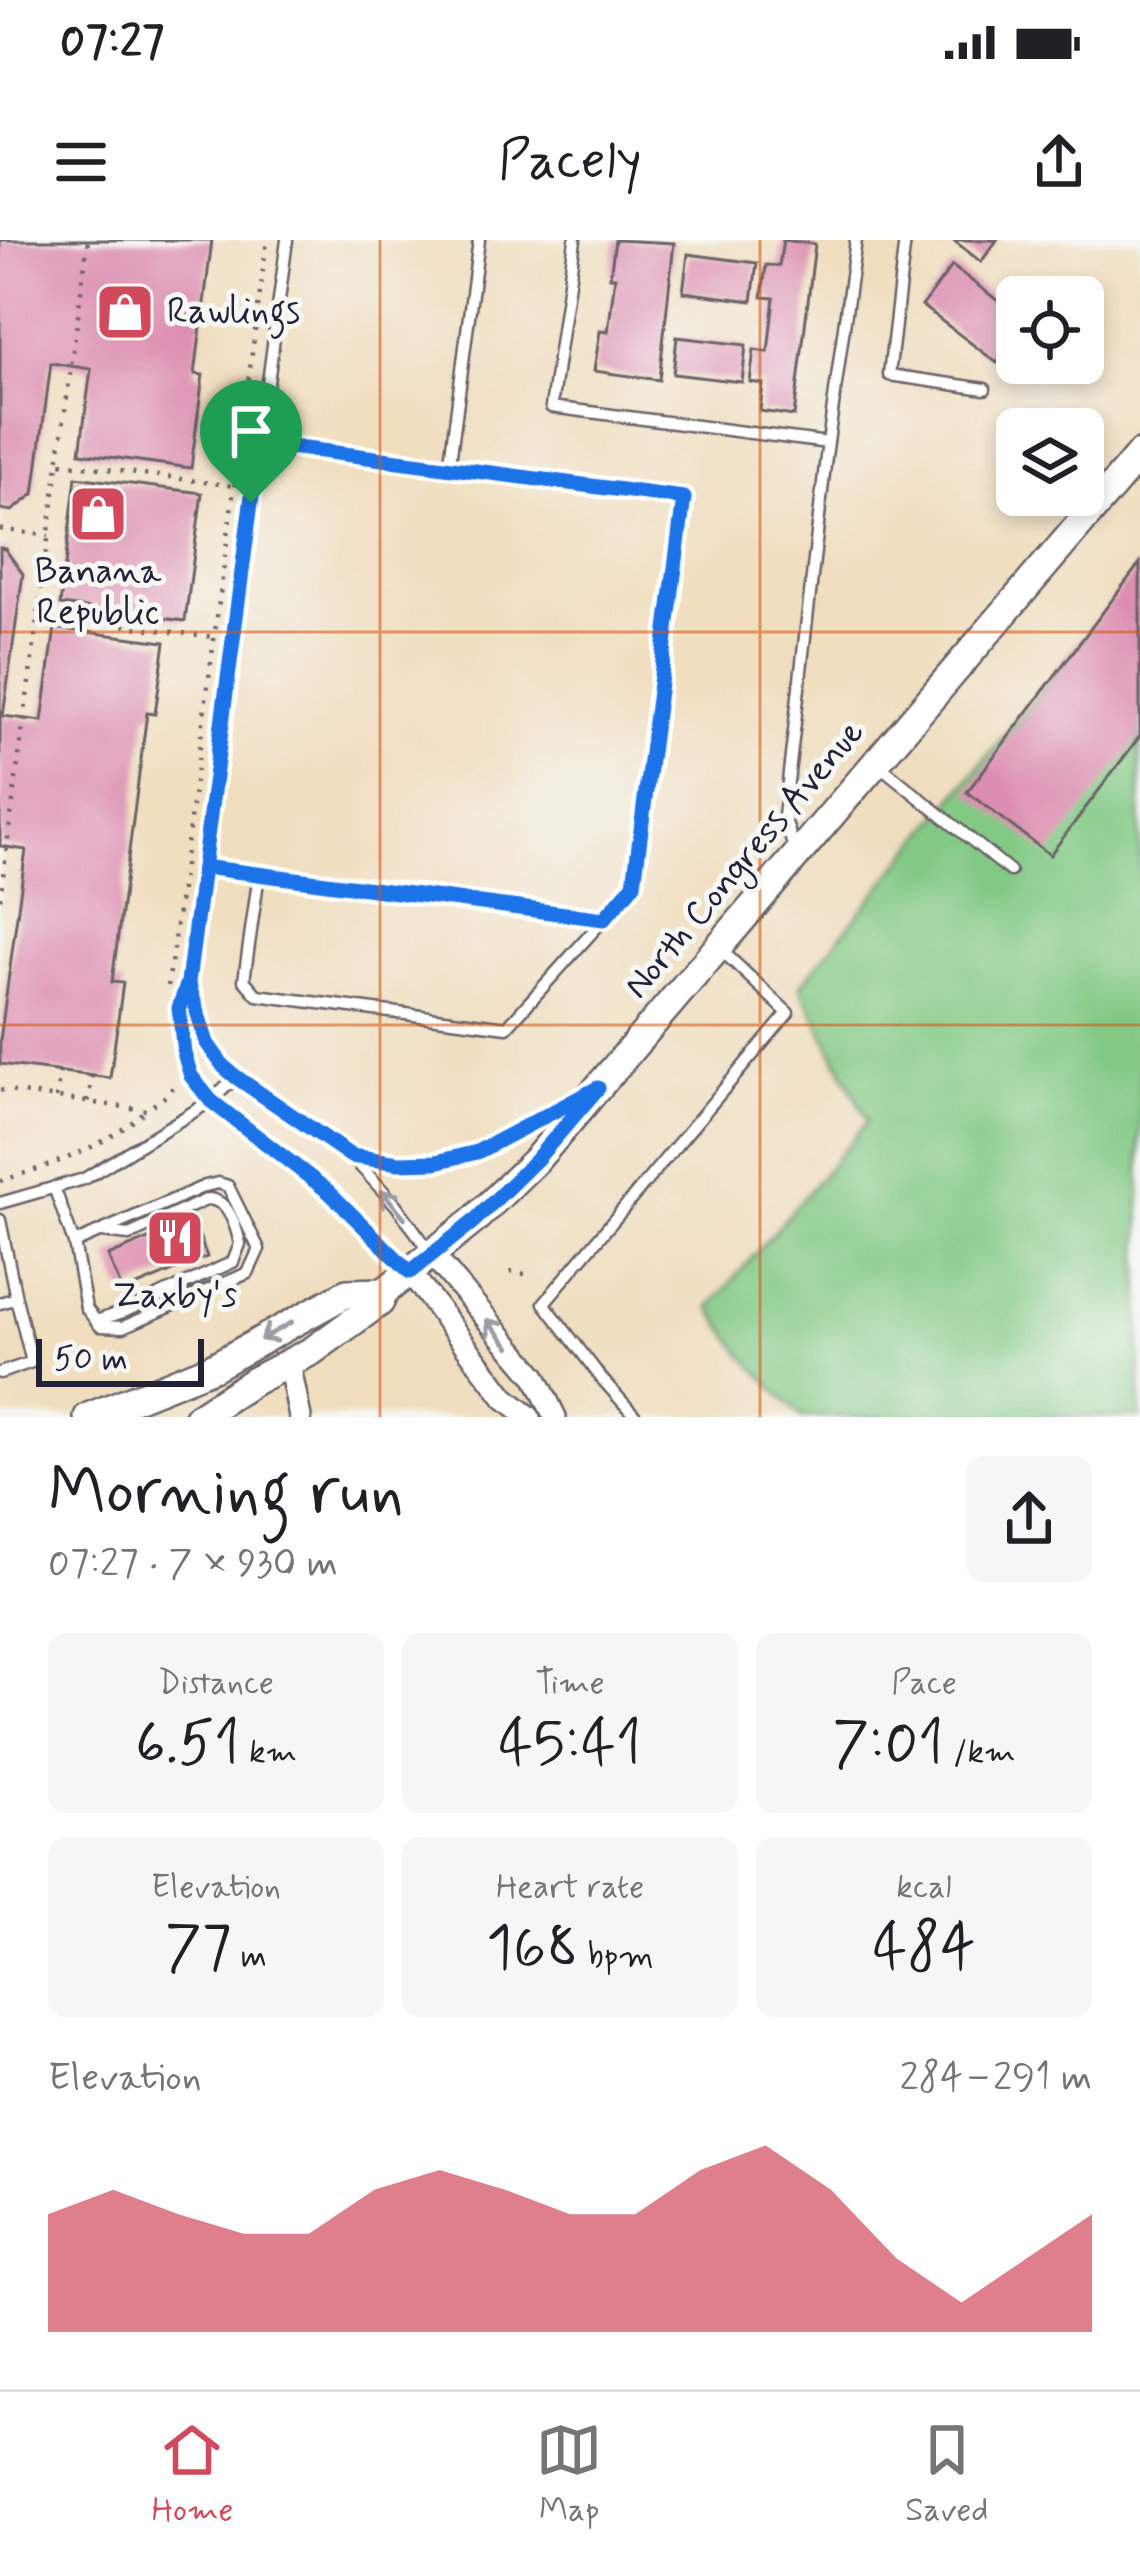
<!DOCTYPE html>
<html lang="en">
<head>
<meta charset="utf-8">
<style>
	:root { --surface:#fff; --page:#f6f6f6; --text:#202124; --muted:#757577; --line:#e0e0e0; --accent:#d1495b }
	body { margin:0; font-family:Mynerve,sans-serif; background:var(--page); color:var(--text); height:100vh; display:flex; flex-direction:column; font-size:45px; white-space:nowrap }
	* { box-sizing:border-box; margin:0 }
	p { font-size:39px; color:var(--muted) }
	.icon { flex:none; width:66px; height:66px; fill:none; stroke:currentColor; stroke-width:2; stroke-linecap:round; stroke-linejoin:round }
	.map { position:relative; height:1177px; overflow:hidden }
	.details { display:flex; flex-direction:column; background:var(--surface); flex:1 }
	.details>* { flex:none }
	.controls { position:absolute; left:996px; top:36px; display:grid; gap:24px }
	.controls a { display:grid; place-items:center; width:108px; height:108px; border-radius:18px; background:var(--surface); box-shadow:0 6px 18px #0003; font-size:60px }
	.scale { position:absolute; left:36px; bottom:30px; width:168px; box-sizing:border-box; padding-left:12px; border:6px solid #22223b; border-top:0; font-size:33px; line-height:42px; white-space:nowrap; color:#22223b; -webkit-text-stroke:9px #f6f6f2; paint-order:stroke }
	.pin { position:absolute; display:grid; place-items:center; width:102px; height:102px; color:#fff; margin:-123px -51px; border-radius:50% 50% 50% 0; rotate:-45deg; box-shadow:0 0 12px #0007 }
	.pin .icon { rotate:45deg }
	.round { display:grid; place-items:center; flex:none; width:126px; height:126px; border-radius:18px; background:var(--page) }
	.overview { display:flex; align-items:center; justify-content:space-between; height:204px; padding:0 48px }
	h1 { font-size:66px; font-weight:600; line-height:90px }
	.figures { display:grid; grid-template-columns:repeat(3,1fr); gap:18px; height:204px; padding:12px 48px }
	.figures div { display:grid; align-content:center; border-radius:18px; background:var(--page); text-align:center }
	.figures b { font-size:60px; font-weight:600 }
	.figures small { font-size:33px; font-weight:400 }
	.figures p { font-size:33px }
	.chart { height:336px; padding:24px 48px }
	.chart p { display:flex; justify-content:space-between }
	.chart svg { width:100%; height:216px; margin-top:12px; fill:var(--accent); opacity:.7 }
	.status { display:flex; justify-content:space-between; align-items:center; height:84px; padding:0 60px; background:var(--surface); direction:ltr }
	.status svg { height:33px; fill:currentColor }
	header { display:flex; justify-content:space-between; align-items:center; height:156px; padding:0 48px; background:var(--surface); font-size:54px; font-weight:600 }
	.tabs { display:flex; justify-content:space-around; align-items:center; height:168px; border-top:3px solid var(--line); background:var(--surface); font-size:33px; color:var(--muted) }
	.tabs a { display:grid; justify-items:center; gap:6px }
	.tabs .on { color:var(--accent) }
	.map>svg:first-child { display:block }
</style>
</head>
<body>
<div class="status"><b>07:27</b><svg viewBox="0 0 49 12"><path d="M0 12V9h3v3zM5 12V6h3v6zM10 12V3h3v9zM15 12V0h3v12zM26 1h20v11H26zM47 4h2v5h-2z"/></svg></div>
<header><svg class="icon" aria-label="menu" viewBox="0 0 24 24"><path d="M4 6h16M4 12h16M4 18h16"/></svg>Pacely<svg class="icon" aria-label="share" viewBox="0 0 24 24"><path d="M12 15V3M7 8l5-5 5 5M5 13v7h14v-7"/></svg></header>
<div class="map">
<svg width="1140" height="1177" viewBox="0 0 1140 1177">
	<rect width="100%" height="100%" fill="#f6f6f2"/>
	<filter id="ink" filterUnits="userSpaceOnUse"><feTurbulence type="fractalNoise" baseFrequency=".00833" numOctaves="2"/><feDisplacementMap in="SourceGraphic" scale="24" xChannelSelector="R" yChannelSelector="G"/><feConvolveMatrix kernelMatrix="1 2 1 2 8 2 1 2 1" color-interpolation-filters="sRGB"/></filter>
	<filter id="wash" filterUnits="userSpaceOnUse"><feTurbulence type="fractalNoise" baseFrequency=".004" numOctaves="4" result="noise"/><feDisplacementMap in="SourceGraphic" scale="48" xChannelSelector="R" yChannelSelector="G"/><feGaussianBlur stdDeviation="2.7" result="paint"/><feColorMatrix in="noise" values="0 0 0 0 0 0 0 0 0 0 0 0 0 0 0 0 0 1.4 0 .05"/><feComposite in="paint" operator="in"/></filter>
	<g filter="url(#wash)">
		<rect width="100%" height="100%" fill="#f0debf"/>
		<!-- green -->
		<path fill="#82c984" stroke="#527660" stroke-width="3" d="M 1140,329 L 1140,1177 L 801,1177 L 743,1115 L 710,1067 L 868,881 L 800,746 Z"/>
		<g id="blocks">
			<!-- building -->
			<path fill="#dd8db1" d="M 0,0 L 212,0 L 195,134 L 203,135 L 191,228 L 80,213 L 91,129 L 51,123 L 34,254 L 12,271 L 0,269 Z
				M 615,0 L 674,3 L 659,140 L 594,131 L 600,91 L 608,92 L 615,37 L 610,37 Z
				M 783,0 L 815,4 L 794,176 L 760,171 L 763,144 L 750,142 L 754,110 L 768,112 L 774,58 L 762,57 L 766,25 L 779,26 Z
				M 953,0 L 997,0 L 981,22 Z
				M 688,14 L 757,23 L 752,61 L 683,52 Z
				M 952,26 L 1017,75 L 1017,96 L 997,123 L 922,66 Z
				M 677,97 L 746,105 L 742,142 L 673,134 Z
				M 76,237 L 202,253 L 185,381 L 60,365 Z
				M 0,308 L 5,309 L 23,334 L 3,476 L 42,481 L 55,388 L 165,402 L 155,474 L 147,473 L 112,742 L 123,743 L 110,838 L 0,824 L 0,800 L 26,610 L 0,606 Z
				M 1140,323 L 1140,496 L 1050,615 L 967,552 Z
				M 193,980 L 207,1017 L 123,1052 L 108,1016 Z"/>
		</g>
	</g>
	<g filter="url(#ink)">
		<use href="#blocks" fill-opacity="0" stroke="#6a6469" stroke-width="3"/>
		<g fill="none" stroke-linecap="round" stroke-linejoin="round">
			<!-- service casing -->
			<g stroke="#6a6469" stroke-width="15">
				<path id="service" d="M 287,0 L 188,742 L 179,768 L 185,813 L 191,836 L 211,861 L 329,952 L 408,1030
					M 575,0 L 551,167 L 828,203
					M 905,0 L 889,135 L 985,149
					M 259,203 L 684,258 L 634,644 L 604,679
					M 449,229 L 479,0
					M 878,524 L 1010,631
					M 795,612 L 784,576 L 826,217 L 856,0
					M 203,627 L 259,634 L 604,679 L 507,787 L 257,755 L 244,740 L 259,634
					M 189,746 L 207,803 L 224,827 L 351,916 L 396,965 L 431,1013
					M 351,916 C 379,920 408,927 436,922 C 485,915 529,885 573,861
					M 54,947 L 74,1003 L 86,1068 L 100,1086 L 123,1087 L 248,1033 L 259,1009 L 228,946 L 218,943 L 205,946 L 74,1003
					M 0,963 L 84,939 L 211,861 L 236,837
					M 0,980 L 16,1058 L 0,1063
					M 96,1081 L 126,1071 L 233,1022 L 240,1004 C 236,986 229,960 208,959 L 129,995 L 102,992
					M 0,1133 L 32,1122 L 16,1058
					M 636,1177 L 602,1139 L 544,1063 L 788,773 L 719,708"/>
			</g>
			<!-- minor casing -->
			<g stroke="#6a6469" stroke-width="26">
				<path id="minor" d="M 432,1014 L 535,1136 L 555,1177
					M 410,1032 L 505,1158 L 529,1177
					M 289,1123 L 300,1177"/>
			</g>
			<!-- tertiary casing -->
			<g stroke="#6a6469" stroke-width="32">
				<path id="tertiary" d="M 88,1177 L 213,1127 L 347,1053 L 384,1052
					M 198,1177 L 254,1141 L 312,1111 L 380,1062 L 384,1052 L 473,981 L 536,920 L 1140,214"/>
			</g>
			<!-- path -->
			<path stroke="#6a6469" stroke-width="4.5" stroke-dasharray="3 9" stroke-linecap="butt" d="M 61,223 L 234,246
				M 0,289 L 49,296
				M 40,375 L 213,397
				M 0,659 L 88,0
				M 168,746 L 267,0
				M 0,850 L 146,870 L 170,853 L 176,839
				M 56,858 L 60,832
				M 88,862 L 92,836
				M 0,941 C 52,925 105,908 146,870
				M 510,1032 L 533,1035"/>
			<!-- service -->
			<use href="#service" stroke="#fff" stroke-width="10"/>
			<!-- minor -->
			<use href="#minor" stroke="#fff" stroke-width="21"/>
			<!-- tertiary -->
			<use href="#tertiary" stroke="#fff" stroke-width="27"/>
		</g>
		<!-- one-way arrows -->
		<defs><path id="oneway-shaft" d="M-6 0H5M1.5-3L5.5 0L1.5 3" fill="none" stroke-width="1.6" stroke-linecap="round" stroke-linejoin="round" transform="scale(3)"/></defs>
		<g stroke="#9c9ca7">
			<use href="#oneway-shaft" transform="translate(393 964) rotate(-130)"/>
			<use href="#oneway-shaft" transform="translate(276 1091) rotate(151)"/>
			<use href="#oneway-shaft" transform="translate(498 1093) rotate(-130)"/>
		</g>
	</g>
	<g fill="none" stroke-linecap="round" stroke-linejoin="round" filter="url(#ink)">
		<!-- route casing -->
		<g stroke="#fff" stroke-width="24">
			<path id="route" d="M 251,263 L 188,742 L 207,803 L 224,827 L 236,837 L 351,916 L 399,923 L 436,922 L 477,912 L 598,848 L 536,920 L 473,982 L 410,1032 L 329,952 L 211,861 L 191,836 L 184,813 L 179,768 L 188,742 L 203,627 L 604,679 L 634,644 L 684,258 L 259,203 L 251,263"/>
		</g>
		<!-- route -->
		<use href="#route" stroke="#1a73e8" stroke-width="15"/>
	</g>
	<!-- grid -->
	<path fill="none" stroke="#d45411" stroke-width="3" stroke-opacity="0.55" d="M 380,0 L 380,1177M 760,0 L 760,1177M 0,392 L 1140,392M 0,785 L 1140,785"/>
	<!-- icons -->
	<defs>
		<g id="shop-square" transform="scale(3)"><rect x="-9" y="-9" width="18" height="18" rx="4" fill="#d1495b" stroke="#f6f6f2"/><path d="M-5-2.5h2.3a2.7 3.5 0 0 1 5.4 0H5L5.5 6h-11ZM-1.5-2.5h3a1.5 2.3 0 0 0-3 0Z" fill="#fff"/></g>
		<g id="restaurant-square" transform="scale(3)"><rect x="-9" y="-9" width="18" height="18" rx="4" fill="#d1495b" stroke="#f6f6f2"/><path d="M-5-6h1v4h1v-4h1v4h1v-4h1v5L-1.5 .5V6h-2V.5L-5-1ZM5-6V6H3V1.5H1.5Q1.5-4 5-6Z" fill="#fff"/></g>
	</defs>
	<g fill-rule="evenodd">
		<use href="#shop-square" x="125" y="72"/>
		<use href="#shop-square" x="98" y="274"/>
		<use href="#restaurant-square" x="175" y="998"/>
	</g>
	<g text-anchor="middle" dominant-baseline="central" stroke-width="10" stroke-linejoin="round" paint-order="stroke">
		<!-- poi labels -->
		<g font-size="36" fill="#22223b" stroke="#f6f6f2">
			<text x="167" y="72" text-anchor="start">Rawlings</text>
			<text x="98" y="332">Banana<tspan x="98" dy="41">Republic</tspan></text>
			<text x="175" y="1056">Zaxby's</text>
		</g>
		<!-- street labels -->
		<g font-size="36" fill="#22223b" stroke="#f6f6f2">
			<text transform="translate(745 620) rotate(-50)">North Congress Avenue</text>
		</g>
	</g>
</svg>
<div class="controls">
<a><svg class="icon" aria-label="locate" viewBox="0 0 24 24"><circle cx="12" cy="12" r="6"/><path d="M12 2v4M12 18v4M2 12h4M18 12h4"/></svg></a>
<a><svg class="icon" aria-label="layers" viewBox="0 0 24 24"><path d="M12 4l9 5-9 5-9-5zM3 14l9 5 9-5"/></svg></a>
</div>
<div class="scale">50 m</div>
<div class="pin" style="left:251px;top:263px;background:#1e9e55"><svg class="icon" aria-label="arrive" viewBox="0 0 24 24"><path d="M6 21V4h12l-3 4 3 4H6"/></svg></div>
</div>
<section class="details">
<div class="overview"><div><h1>Morning run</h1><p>07:27 · 7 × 930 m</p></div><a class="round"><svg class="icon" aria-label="share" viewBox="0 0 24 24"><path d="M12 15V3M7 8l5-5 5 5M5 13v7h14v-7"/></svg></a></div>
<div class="figures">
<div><p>Distance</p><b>6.51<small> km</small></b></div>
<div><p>Time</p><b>45:41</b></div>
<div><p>Pace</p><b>7:01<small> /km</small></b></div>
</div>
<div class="figures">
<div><p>Elevation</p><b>77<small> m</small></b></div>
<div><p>Heart rate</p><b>168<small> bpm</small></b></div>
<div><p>kcal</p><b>484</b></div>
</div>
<div class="chart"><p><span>Elevation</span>284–291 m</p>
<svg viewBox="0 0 160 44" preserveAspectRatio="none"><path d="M0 44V20L10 15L20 20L30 24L40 24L50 15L60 11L70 15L80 20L90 20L100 11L110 6L120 15L130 29L140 38L150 29L160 20V44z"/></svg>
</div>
</section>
<nav class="tabs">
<a class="on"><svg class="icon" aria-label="home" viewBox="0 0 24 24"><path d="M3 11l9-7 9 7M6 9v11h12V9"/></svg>Home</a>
<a><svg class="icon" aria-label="map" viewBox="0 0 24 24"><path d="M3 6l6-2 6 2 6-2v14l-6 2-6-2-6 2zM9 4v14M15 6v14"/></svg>Map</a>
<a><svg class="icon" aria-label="saved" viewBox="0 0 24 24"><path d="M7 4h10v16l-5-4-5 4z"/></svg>Saved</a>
</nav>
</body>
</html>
